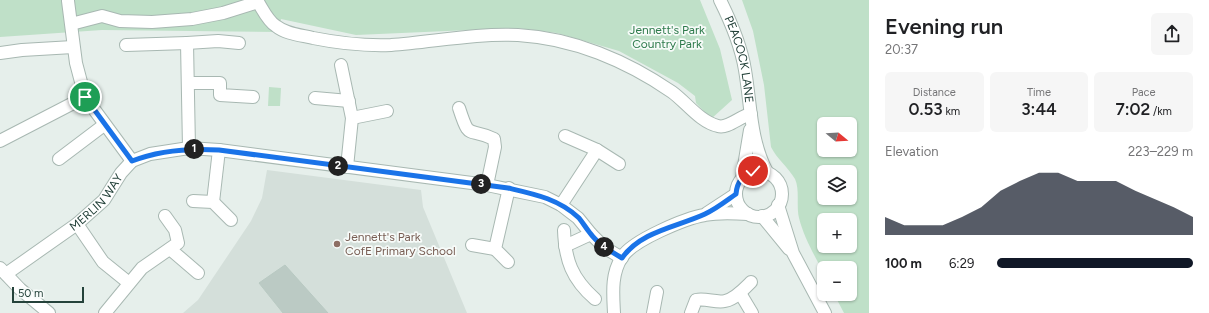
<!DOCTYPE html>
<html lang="en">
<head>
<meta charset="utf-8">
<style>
	:root { --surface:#fff; --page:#f6f6f6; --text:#202124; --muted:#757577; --accent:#111827 }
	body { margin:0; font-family:Figtree,sans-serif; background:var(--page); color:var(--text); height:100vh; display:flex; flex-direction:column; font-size:15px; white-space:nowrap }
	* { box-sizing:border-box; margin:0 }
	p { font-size:13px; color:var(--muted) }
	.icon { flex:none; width:22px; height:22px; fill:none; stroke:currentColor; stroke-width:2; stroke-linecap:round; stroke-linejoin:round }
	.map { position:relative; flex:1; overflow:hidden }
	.details { display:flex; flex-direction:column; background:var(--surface); width:340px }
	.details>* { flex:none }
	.needle { width:26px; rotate:108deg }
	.controls { position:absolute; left:817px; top:117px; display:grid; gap:8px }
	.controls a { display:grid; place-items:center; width:40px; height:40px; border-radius:6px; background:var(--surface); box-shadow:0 1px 3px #0004; font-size:20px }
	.scale { position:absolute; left:12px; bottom:10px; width:72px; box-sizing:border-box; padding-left:4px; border:2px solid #24423a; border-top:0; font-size:11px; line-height:14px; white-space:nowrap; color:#24423a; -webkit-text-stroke:3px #f7fbf9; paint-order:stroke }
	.pin { position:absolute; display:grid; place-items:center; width:34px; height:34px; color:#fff; margin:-17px; border:2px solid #fff; border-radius:50%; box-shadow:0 1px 4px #0007 }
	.km { position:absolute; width:20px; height:20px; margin:-10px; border-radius:50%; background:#222; color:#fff; font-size:11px; line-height:20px; text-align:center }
	.round { display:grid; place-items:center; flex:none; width:42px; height:42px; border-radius:6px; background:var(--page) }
	.headline { display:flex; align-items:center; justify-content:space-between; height:68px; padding:0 16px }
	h1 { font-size:22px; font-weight:600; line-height:30px }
	.figures { display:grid; grid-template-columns:repeat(3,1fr); gap:6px; height:68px; padding:4px 16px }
	.figures div { display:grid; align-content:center; border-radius:6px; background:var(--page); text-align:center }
	.figures b { font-size:17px; font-weight:600 }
	.figures small { font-size:11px; font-weight:400 }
	.figures p { font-size:11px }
	.chart { height:112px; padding:8px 16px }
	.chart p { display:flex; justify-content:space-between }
	.chart svg { width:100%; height:72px; margin-top:4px; fill:var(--accent); opacity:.7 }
	ul { padding:0 16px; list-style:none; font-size:13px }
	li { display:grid; grid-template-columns:64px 48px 1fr; align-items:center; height:30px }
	li i { height:10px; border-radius:5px; background:var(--accent) }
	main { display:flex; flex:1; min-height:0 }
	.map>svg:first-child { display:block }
</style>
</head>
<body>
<main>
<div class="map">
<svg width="869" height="313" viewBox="0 0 869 313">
	<rect width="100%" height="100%" fill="#e6efeb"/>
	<!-- built -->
	<path fill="#d4dfda" d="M 267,170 L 421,190 L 423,207 L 467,313 L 183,313 L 198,300 L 251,221 L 262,198 Z"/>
	<!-- green -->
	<path fill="#bfe0c8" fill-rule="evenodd" d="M 0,0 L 700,0 L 720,49 L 732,100 L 711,119 L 696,103 L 695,96 L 678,83 L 619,51 L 557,33 L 517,28 L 356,35 L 281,19 L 279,32 L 102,30 L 0,37 Z
		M 742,0 L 869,0 L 869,313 L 844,313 L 834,294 L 850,294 L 850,268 L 824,268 L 824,274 C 815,256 804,238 799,218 C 796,206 800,190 795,179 C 788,167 777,159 771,147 L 764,85 L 753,31 ZM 824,124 L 850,124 L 850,150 L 824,150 ZM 824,172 L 850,172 L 850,198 L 824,198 ZM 824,220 L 850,220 L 850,246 L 824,246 Z
		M 269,87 L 281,88 L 280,106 L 268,106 Z"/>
	<!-- building -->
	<path fill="#bbcac4" stroke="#b8c9c2" d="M 285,265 L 328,313 L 283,313 L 259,283 Z"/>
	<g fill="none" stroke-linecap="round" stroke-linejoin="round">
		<!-- minor casing -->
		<g stroke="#a8b8b2" stroke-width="14">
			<g id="minor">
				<path id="s1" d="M 720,0 C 731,22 741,45 745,70 C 751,105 750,140 767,172"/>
				<path d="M 68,1 L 76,63 L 85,97 L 132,161"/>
				<path d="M 75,23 L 102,16 L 120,21 L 152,22 L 192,19 L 223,13 L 258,2 C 263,10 268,21 276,26 C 286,34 300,35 313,38 C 338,43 365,46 391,45 C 433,42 475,33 518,35 C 573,38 627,61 672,92 C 686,102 700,122 718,126 C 728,129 740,116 751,114"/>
				<path d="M 187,43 L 218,41 L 239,43"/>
				<path d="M 126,45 L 187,43 L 189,148"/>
				<path d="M 0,53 L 22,50 L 73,47"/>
				<path d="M 341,65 L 352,118 L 347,167"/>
				<path d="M 189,83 L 220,83 L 220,95 L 253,97"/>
				<path d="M 315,98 L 349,101"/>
				<path d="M 459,108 C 470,142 467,126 494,139 L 495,147 L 487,185"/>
				<path d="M 352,118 L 387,111"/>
				<path d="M 565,136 L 597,150 L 619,164"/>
				<path d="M 0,141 L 85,97"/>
				<path d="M 59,159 L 104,125"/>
				<circle cx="759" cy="194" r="23"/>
				<path d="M 742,178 L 750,130"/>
				<path d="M 193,201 L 213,202 L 231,220"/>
				<path d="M 213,202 L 219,150"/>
				<path d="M 561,205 L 597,150"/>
				<path d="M 778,205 L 793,253 L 825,313"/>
				<path d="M 707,213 L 736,194"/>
				<path d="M 762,216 L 789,249"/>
				<path d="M 77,224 L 103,262 L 129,283"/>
				<path d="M 564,230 C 565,260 572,279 595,299"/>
				<path d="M 472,245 L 495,249"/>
				<path d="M 565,246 L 591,234"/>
				<path d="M 170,249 L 198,273"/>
				<path d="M 508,262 L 495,249 L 509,188"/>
				<path d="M 0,268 L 20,289 L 49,313"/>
				<path id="s2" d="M 6,274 L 77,224 L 104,200 L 121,173 L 132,161 L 150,154 L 189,148 L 219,150 L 487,185 L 545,197 L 561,205 L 578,218 L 591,234 L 605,248 L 622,258"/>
				<path d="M 740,293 L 752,313"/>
				<path d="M 105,313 L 142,268 L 178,243 L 175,230 L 165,216"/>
				<path d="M 614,313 C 613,293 611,274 622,257 C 633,240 686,218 705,215 C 719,212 734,213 748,214"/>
				<path d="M 653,313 L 657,292"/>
				<path d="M 691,313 L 696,300 C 706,298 716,303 725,301 C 735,299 744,289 751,282"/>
			</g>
		</g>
		<!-- minor -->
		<use href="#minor" stroke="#fff" stroke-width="12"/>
	</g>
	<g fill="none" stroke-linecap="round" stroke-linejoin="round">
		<!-- route casing -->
		<g stroke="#fff" stroke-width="8">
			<path id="route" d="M 85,97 L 132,161 C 160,150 188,148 219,150 L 508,188 C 534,194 559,199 579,218 C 583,223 586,228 590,233 C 598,244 610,251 622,258 C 641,231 677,227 705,214 C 716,209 726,201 736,194 C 737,182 742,176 753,171"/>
		</g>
		<!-- route -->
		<use href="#route" stroke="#1a73e8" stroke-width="5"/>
	</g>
	<!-- markers -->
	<circle fill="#8d6e63" stroke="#f7fbf9" stroke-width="1.5" cx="337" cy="244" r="4"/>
	<g text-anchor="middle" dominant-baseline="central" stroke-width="3.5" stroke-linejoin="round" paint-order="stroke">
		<!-- park labels -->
		<g font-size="12" fill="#2d7a4b" stroke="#f7fbf9">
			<text x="667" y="30">Jennett's Park<tspan x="667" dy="14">Country Park</tspan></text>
		</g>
		<!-- street labels -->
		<g font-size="12" fill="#24423a" stroke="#f7fbf9">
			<text stroke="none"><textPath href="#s1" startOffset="63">PEACOCK LANE</textPath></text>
			<text stroke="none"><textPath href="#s2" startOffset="116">MERLIN WAY</textPath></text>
		</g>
		<!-- education labels -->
		<g font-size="12" fill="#785e54" stroke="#f7fbf9" text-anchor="start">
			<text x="345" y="237">Jennett's Park<tspan x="345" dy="14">CofE Primary School</tspan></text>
		</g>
	</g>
</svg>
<div class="controls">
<a><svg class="needle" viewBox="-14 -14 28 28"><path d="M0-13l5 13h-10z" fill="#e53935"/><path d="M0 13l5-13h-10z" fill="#757577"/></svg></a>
<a><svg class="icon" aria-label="layers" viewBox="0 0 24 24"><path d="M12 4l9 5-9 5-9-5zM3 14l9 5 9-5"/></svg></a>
<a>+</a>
<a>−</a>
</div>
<div class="scale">50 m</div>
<div class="pin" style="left:85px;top:97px;background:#1e9e55"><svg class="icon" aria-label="arrive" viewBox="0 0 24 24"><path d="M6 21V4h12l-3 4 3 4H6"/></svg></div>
<div class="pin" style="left:753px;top:171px;background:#d93025"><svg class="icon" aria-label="check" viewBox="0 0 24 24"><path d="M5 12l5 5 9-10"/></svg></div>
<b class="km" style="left:194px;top:149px">1</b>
<b class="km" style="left:338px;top:166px">2</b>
<b class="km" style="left:481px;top:184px">3</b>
<b class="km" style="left:604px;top:247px">4</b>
</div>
<section class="details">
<div class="headline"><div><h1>Evening run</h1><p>20:37</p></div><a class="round"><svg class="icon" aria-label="share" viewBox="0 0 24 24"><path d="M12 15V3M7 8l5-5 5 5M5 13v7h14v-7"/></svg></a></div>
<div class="figures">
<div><p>Distance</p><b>0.53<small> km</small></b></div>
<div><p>Time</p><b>3:44</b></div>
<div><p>Pace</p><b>7:02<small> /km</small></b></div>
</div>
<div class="chart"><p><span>Elevation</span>223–229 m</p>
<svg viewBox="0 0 160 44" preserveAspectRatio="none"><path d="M0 44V33L10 38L20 38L30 38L40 33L50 27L60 17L70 11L80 6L90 6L100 11L110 11L120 11L130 17L140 22L150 27L160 33V44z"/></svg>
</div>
<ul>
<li><b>100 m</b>6:29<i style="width:100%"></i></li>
</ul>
</section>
</main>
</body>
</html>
